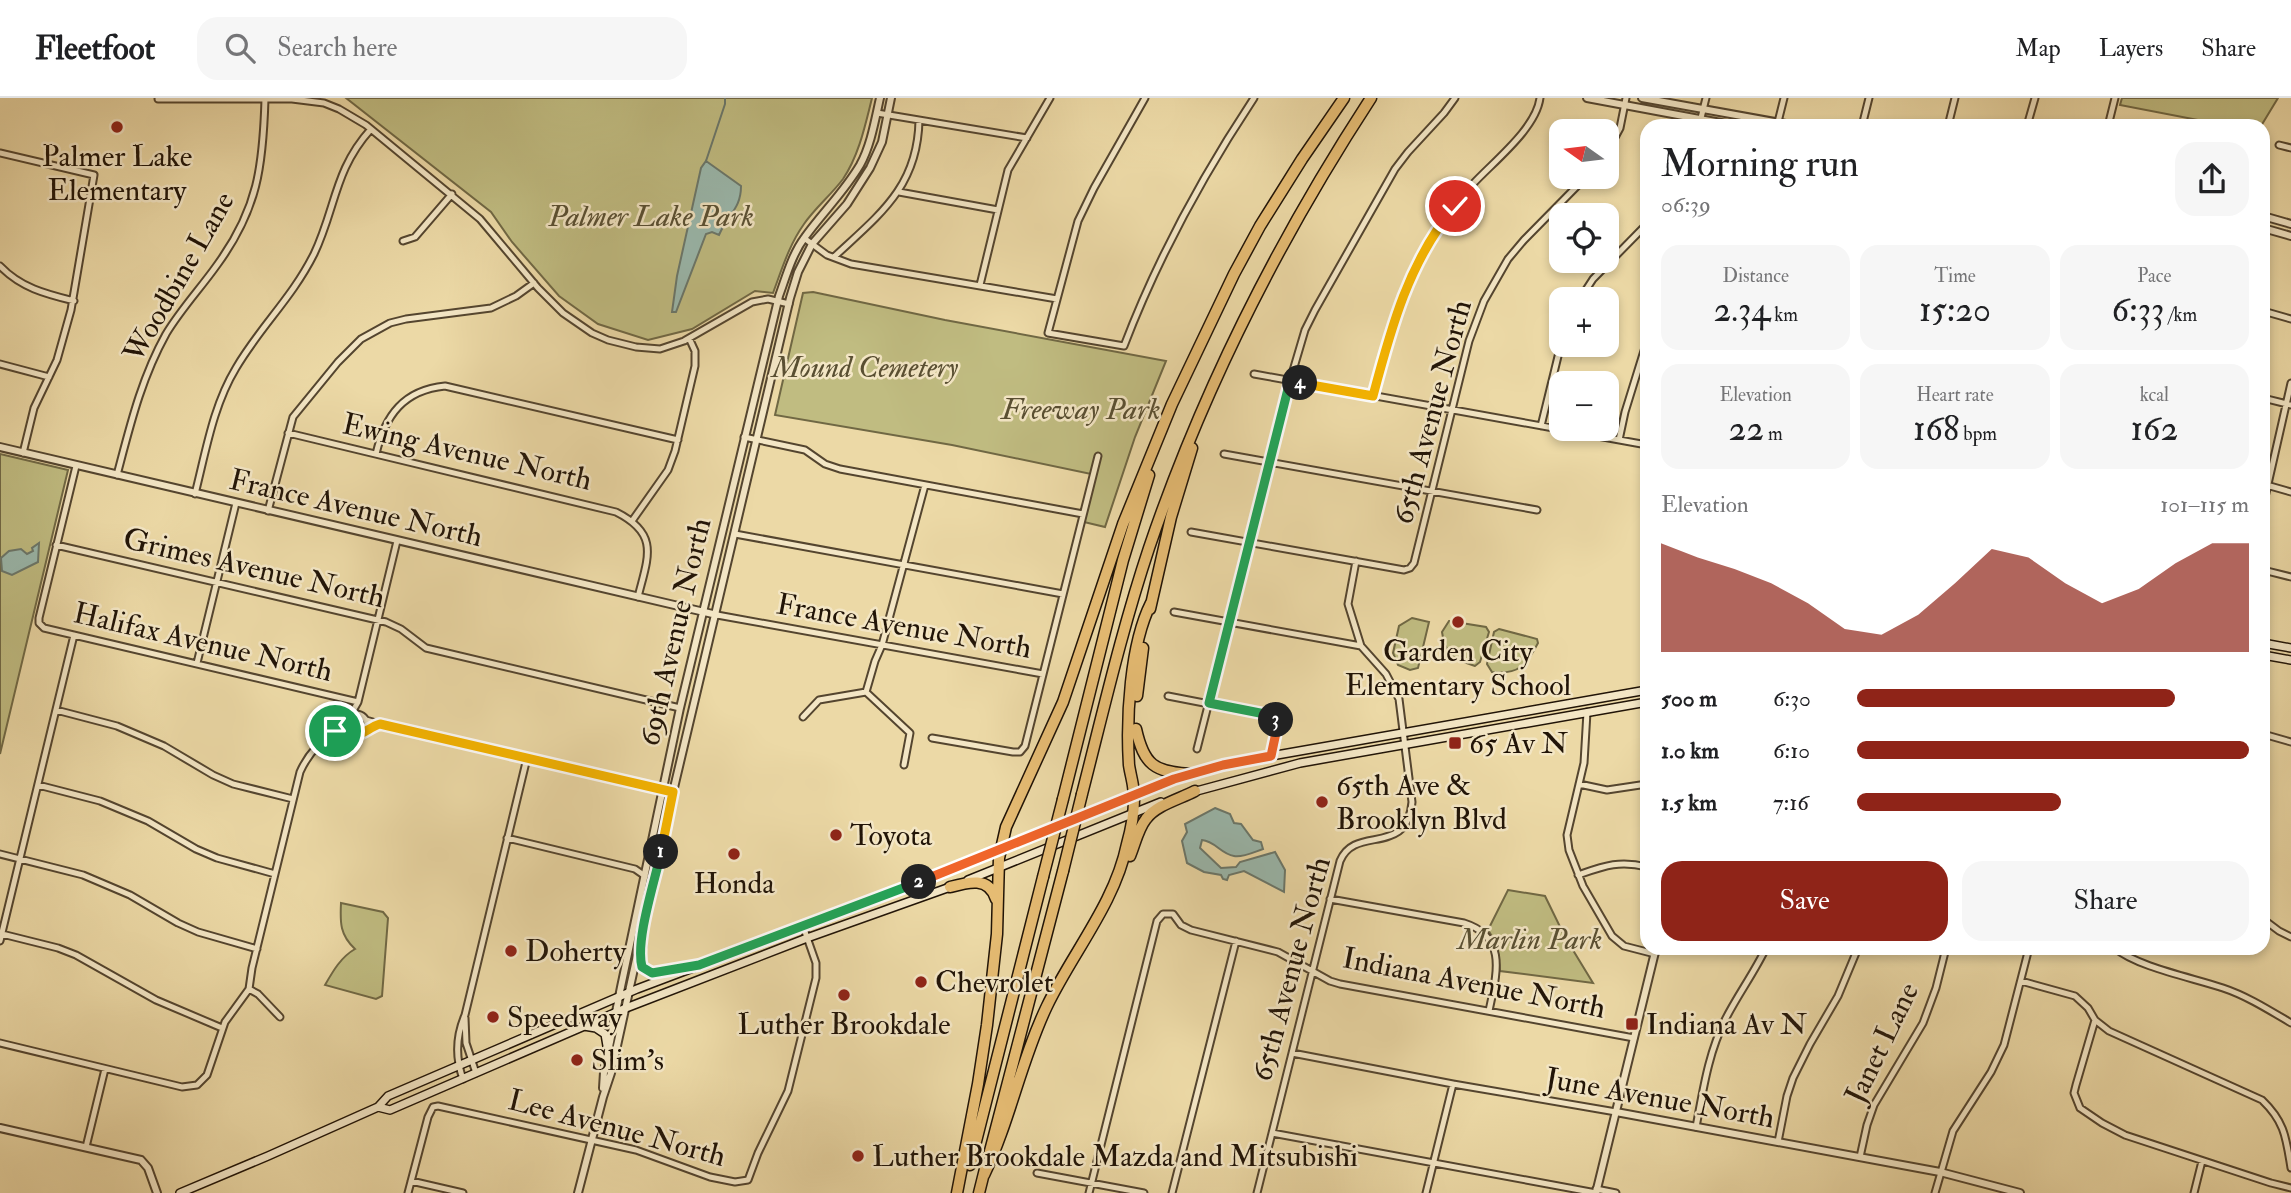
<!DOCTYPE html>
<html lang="en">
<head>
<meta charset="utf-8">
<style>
	:root { --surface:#fff; --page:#f6f6f6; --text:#202124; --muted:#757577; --line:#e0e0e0; --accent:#8f2418 }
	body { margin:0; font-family:"IM FELL Double Pica",serif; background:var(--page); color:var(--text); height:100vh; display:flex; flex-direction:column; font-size:26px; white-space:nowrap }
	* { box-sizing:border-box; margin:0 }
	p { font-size:23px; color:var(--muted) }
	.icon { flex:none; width:38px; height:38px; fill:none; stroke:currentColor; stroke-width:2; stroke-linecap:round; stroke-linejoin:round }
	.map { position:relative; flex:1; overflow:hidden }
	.side { position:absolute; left:1640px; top:21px; width:630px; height:836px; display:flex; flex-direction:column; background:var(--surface); border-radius:21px; box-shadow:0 4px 10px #0003 }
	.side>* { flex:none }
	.needle { width:46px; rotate:284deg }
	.fabs { position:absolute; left:1549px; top:21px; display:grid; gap:14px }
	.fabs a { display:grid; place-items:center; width:70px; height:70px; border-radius:14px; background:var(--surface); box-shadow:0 4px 10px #0003; font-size:35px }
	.pin { position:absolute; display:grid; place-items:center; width:60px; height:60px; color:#fff; margin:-30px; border:4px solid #fff; border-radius:50%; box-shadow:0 2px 7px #0007 }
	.km { position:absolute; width:35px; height:35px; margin:-18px; border-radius:50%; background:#222; color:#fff; font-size:19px; line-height:35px; text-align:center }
	.round { display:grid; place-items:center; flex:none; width:74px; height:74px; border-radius:21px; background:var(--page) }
	.head { display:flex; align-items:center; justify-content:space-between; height:119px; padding:0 21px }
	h1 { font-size:38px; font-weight:600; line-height:52px }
	.metrics { display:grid; grid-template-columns:repeat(3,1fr); gap:10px; height:119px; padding:7px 21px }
	.metrics div { display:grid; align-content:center; border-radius:18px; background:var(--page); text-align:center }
	.metrics b { font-size:35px; font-weight:600 }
	.metrics small { font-size:19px; font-weight:400 }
	.metrics p { font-size:19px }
	.chart { height:196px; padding:14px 21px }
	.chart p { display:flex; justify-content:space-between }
	.chart svg { width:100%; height:126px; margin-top:7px; fill:var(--accent); opacity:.7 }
	.cta { display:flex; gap:14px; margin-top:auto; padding:14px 21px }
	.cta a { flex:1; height:80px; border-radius:21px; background:var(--accent); color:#fff; font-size:28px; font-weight:600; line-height:80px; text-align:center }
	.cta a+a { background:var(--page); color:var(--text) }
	ul { padding:0 21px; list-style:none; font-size:23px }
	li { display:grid; grid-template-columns:112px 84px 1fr; align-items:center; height:52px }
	li i { height:18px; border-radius:9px; background:var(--accent) }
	header { display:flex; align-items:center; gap:42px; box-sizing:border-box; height:98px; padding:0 35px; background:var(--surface); border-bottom:2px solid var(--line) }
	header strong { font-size:33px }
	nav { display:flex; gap:38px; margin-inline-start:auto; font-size:24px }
	.search { width:490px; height:63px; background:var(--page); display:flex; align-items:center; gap:18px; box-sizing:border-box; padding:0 24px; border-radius:21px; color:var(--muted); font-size:26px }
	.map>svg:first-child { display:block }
</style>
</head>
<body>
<header>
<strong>Fleetfoot</strong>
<div class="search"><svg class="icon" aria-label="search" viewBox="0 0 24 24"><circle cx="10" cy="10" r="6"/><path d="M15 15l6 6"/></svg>Search here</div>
<nav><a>Map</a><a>Layers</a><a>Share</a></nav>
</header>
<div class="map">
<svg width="2291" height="1095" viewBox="0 0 2291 1095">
	<rect width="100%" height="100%" fill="#ecd9a6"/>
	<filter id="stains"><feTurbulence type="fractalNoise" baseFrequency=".00286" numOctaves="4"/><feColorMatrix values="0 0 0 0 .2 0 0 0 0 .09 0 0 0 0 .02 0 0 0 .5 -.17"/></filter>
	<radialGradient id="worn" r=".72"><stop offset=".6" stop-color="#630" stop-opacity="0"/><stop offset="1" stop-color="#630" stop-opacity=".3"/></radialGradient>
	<!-- green -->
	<path fill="#c0bc81" stroke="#706844" stroke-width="2" d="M 346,0 L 872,0 C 865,28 859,57 843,81 C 831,97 815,110 804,126 C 789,147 782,171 773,195 L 755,193 L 692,231 L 648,242 L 598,226 L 559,198 L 512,144 L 491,114 Z
		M 2122,0 L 2278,0 L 2261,28 L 2229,28 L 2120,7 Z
		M 813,194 L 945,222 L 1166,263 L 1135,339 L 1105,429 L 1084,424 L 1096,377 L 952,347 L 775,317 L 803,195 Z
		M 0,356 L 68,372 L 0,656 Z
		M 1412,520 L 1429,524 L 1418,570 L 1410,572 L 1398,567 L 1393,555 L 1399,528 Z
		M 1449,523 L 1486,529 L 1489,534 L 1480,564 L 1475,568 C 1453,561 1445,557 1442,534 Z
		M 1499,531 L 1537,541 L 1538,545 C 1526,568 1518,577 1492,574 L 1487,566 L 1494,534 Z
		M 1508,792 L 1545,798 L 1565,839 L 1593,885 L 1500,873 L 1497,846 L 1488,832 Z
		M 341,805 L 383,814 L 388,820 L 382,898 L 376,901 L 325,887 C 333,873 341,859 355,851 C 340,837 340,825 341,805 Z"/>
	<!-- water -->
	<path fill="#9ab9ae" stroke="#6a776b" stroke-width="2" d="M 706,63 L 741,88 C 741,111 728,116 719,137 L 712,134 L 706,136 L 676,214 L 672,214 L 677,178 L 701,70 Z
		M 39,445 L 38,464 L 12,477 L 2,473 L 1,460 L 9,453 L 21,451 L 27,456 L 33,453 L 32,450 Z
		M 1215,710 L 1230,716 L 1234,725 L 1241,726 L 1253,742 L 1261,744 L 1263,751 C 1254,754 1242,760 1234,758 C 1221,756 1215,743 1202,742 L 1200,750 L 1221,770 L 1236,769 L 1240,764 L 1275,754 L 1285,772 L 1284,794 L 1244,773 L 1229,777 L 1227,782 L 1223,781 L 1221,777 L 1204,774 L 1187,765 L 1182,743 L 1187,734 L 1185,726 Z"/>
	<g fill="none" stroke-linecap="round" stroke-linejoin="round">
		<!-- stream -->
		<path stroke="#6a776b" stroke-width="2" d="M 706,63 L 725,6 L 725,0"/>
		<!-- minor casing -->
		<g stroke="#54452f" stroke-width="9">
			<path id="minor" d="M 1145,0 L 1094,90 L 1078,123 L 1048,235 L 1124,248 C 1158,159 1201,80 1254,0
				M 158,1 L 292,1 L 324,5 L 339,11 L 366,27 L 480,121 L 538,190 L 563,215 L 592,235 L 608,242 L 636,249 L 660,251 L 684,243 L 752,204 L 768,201 L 789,206
				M 877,15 L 1027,40
				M 1699,28 L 1706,0
				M 1777,28 L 1784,0
				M 1862,28 L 1869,0
				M 1948,28 L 1955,0
				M 2027,28 L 2035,0
				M 2108,28 L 2115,0
				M 2279,47 L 2291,50
				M 0,55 L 94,77 L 71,212 L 57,262 L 34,310 L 23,355
				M 1606,56 L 1620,30 L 1626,0
				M 899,94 L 998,112
				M 804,140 L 827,157 L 851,166 L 1057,201
				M 403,143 L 415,139 L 452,96
				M 834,159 C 879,117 918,89 919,22
				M 0,168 C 21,190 46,196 74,203
				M 980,187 L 1008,72 L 1050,0
				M 1580,201 L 1593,181 L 1647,126
				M 2263,213 L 2291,221
				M 0,266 L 49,279
				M 1254,276 L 1647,347
				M 1373,298 C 1388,242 1402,188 1433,138 C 1444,121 1457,103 1472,87 C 1493,64 1536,31 1540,0
				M 2263,300 L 2291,307
				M 1541,328 L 1561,246
				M 288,335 L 616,414 C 660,436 648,459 638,499
				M 744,339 L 805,352 L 825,366 L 840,371 L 1083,416
				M 1619,342 L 1625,314 L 1647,243
				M 376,356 C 385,317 404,292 445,288 L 678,342
				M 1224,356 L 1537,412
				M 76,368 L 39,520 L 39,525 L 44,530 L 358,604
				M 117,377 C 130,328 141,281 166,236 C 181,211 200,191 217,167 C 258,111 263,68 265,1
				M 2263,386 L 2291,394
				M 195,396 C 206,353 213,308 236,270 C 260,229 292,200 314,156 C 336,110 334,72 371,31
				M 2263,408 L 2291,285
				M 268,413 L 293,319 L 338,264 L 361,241 L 390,225 L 406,221 L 491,210 L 516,198 L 534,185
				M 632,423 L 668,372 L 675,353 L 695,268 L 695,253 L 689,240
				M 1191,434 L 1404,472 L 1410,470 L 1414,465 L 1469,243 L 1484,203 L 1508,161 L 1524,142 L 1586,79
				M 735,436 L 1063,496
				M 56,447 L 386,524 L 401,531 L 426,550 L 680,610
				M 2263,472 L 2291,479
				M 1174,514 L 1361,548
				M 717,517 L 1043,576
				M 197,565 L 236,405
				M 866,594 L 875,563 L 882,547 L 925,387
				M 866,594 L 910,635 L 904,667
				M 1168,598 L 1271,618 L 1278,624 L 1271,658
				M 56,612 L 117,628 L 164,648 L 213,677 L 233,686 L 293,701
				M 1587,614 L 1584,665 L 1567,737 L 1569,752 L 1583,788 L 1612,838 L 1624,848 L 1655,856
				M345 627a11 11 0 1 1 22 0a11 11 0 1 1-22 0Z
				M 350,618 L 358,604 L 397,443
				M 803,619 L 819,602 L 866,594
				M 366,622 L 379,626 L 366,630
				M 346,625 L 335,633 L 347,633
				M 379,626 L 673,694
				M 2263,636 L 2291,644
				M 932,640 L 1013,654 L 1020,654 L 1025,648 L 1098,358
				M 1197,651 L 1292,276 L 1305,232 L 1315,212 L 1395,71 L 1408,54 L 1444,15 L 1455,0
				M 1579,686 L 1607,692 L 1647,686
				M 38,687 L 100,703 L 148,723 L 196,751 L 217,760 L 275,776
				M 507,740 L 635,771 L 645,778
				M 0,756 L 83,777 L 130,797 L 178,825 L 198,834 L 257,851
				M 1578,777 C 1604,768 1619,762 1647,769
				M 1330,801 L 1464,825 C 1509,839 1496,878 1489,913
				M 2263,821 L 2279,833 L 2291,839
				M 2,836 L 58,850 L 76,857 L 156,902 L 222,930
				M 0,843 L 74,537
				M 2115,850 C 2137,869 2194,880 2223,890 C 2247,898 2269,912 2291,925
				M 2021,883 L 2075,898 L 2088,910 L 2095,922 L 2109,933 L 2262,1002 C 2285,1024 2286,1040 2291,1070
				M 249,891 L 258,896 L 280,919
				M 465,920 L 466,945 L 476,975
				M 2095,922 L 2076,987 L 2074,995 L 2080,1010 L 2102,1025 L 2125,1037 L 2271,1085 L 2291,1090
				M 0,945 L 182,989 L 197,987 L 207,977 L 225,924 L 249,891 L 252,870 L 300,674 C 308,656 319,644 335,633
				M 1292,955 L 1453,986 L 1616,1014
				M 463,981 C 455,959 456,938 465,917 L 527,660
				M 1696,1029 C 1703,993 1708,956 1725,922 C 1737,898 1754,875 1766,850
				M 1272,1035 L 1596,1095
				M 1778,1044 L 1787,998 L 1793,980 L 1810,946 L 1838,898 L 1858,850
				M 86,1049 L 105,971
				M 1860,1059 L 1867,1027 L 1874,1007 L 1923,925 L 1936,890 L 1946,850
				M 1037,1075 L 1144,1095
				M 411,1083 L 463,1095
				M 1596,1091 L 1616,1095
				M 408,1095 L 428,1019 L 433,1009 L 438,1008 L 636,1052 L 710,1079 L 735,1084 L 748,1082 L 758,1055 L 788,993 L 816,880 L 816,865 L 803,828
				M 1089,1095 L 1157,823 L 1163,816 L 1173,816 L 1181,827 L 1191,832 L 1278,854 L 1330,883 L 1340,886 L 1634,940
				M 1172,1095 L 1236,843
				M 1257,1095 L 1340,763 C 1355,726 1407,760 1412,704 L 1399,601 L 1386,576 L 1361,548 L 1348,506 L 1356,463
				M 1426,1095 L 1453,986
				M 1935,1095 L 1953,1033 L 1991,974 L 2004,947 L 2029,850
				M 2194,1095 L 2202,1063"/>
		</g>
		<!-- tertiary casing -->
		<g stroke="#54452f" stroke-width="10">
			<path id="tertiary" d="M 1587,0 L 1737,28
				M 1642,0 L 1797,28
				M 2263,118 L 2291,126
				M 2263,130 L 2291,138
				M 0,349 L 717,517
				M 603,990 L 604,974 L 621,889 L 680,610 L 779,198 C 786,179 792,156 805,139 C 823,114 844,94 860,67 C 871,47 875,22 880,0
				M 1616,1014 L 1940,1074 L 2020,1095
				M 0,1030 L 141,1062 L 148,1070 L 157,1095
				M 578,1095 L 603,999 L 611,975 L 673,694 L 790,200 L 798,174 L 812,146 L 847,106 L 870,70 L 882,44 L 891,0
				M 1596,1095 L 1656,850"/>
		</g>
		<!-- secondary casing -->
		<g stroke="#211407" stroke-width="10">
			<path id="secondary" d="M 2263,545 L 2291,550
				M 2263,557 L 2291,562
				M 1193,694 L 1300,665 L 1647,604
				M 968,782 L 1161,704
				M 643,838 L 641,864 L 645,872 L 656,875 L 681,871
				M 584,928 L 596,930 L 605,936 L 608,954
				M 378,1009 L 390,1012 L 626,910 L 807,840 L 953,788
				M 180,1095 L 268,1058 L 378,1009 L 388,998 L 637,891 L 886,797 L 1174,681 L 1223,667 L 1271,658 L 1647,592"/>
		</g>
		<!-- motorway casing -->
		<g stroke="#211407" stroke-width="13">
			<path id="motorway" d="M 1150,511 L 1171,419 L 1192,350
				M 1137,598 L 1143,550
				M 1136,631 C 1144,667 1154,674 1191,676
				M 1082,696 C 1103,614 1122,531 1149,450 C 1203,291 1279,141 1371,0
				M 1063,701 L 1123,462 L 1149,377
				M 1130,758 C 1135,746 1138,731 1146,721 C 1156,707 1180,701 1195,693
				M 950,789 C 968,784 989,778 996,801
				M 989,1057 L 1063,773
				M 970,1067 L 1043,779
				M 984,1077 C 1010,1023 1021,962 1047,908 C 1073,854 1115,805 1127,746 C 1132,728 1136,707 1133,688 C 1132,681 1130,674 1129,667 C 1126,620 1130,547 1151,505
				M 957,1095 L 978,986 L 987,927 L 997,836 L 999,760 L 1006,729 L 1063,604 L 1123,426 L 1172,306 L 1234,176 L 1260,128 L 1302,61 L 1344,0
				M 979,1095 L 985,1071"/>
		</g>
		<!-- minor -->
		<use href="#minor" stroke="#f3e6c5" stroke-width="5"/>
		<!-- tertiary -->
		<use href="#tertiary" stroke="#f3e6c5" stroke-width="6"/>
		<!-- secondary -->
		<use href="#secondary" stroke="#f3e6c5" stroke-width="7"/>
		<!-- motorway -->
		<use href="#motorway" stroke="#e6bc73" stroke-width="10"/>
		<!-- motorway-bridge casing -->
		<g stroke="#211407" stroke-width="13" stroke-linecap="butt">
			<path id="motorway-bridge" d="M 1063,773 L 1082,696
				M 1043,779 L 1063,701"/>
		</g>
		<!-- motorway-bridge -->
		<use href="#motorway-bridge" stroke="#e6bc73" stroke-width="10"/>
	</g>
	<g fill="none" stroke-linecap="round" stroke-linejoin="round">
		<!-- split-1 casing -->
		<g stroke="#fff" stroke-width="14">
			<path id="split-1" d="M 335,633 L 347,633 L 356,637 C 364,636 370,629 380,626 L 673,694 L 661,754"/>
		</g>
		<!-- split-2 casing -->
		<g stroke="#fff" stroke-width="14">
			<path id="split-2" d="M 661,754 C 655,783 635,842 642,869 L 652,875 L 699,867 L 919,784"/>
		</g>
		<!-- split-3 casing -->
		<g stroke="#fff" stroke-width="14">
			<path id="split-3" d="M 919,784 L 1174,681 L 1223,667 L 1271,658 L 1277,630 L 1276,622"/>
		</g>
		<!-- split-4 casing -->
		<g stroke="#fff" stroke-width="14">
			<path id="split-4" d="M 1276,622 L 1265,616 L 1209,605 L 1290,283 L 1300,285"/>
		</g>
		<!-- split-5 casing -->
		<g stroke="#fff" stroke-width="14">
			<path id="split-5" d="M 1300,285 L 1373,298 C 1391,230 1409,163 1455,108"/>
		</g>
		<!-- split-1 -->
		<use href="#split-1" stroke="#f5b400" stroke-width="9"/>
		<!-- split-2 -->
		<use href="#split-2" stroke="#22a559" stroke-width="9"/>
		<!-- split-3 -->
		<use href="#split-3" stroke="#f0652b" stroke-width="9"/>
		<!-- split-4 -->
		<use href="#split-4" stroke="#22a559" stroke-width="9"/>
		<!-- split-5 -->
		<use href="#split-5" stroke="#f5b400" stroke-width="9"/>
	</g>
	<!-- markers -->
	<g fill="#8f2418" stroke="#f3e6c5" stroke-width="2.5">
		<circle cx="117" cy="29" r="7"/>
		<circle cx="1458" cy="524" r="7"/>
		<rect x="1448" y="638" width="14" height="14" rx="3.5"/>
		<circle cx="1322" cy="704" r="7"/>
		<circle cx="836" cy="737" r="7"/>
		<circle cx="734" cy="756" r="7"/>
		<circle cx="511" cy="853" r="7"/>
		<circle cx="921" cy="884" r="7"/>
		<circle cx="844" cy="897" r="7"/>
		<circle cx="493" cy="919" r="7"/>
		<rect x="1625" y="919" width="14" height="14" rx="3.5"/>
		<circle cx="577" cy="962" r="7"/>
		<circle cx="858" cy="1058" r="7"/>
	</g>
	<g text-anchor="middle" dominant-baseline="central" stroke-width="5" stroke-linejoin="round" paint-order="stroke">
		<!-- poi labels -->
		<g font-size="30" fill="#211407" stroke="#f3e6c5" text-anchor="start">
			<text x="117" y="58" text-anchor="middle">Palmer Lake<tspan x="117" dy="34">Elementary</tspan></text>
			<text x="1458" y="553" text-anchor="middle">Garden City<tspan x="1458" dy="34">Elementary School</tspan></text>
			<text x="1469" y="645">65 Av N</text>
			<text x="1336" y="687">65th Ave &amp;<tspan x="1336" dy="34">Brooklyn Blvd</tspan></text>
			<text x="850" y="737">Toyota</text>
			<text x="734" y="785" text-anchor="middle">Honda</text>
			<text x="525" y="853">Doherty</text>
			<text x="935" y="884">Chevrolet</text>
			<text x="507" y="919">Speedway</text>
			<text x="844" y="926" text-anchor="middle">Luther Brookdale</text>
			<text x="1646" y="926">Indiana Av N</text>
			<text x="591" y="962">Slim's</text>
			<text x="872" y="1058">Luther Brookdale Mazda and Mitsubishi</text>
		</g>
		<!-- park labels -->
		<g font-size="30" font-style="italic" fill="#594f32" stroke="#f3e6c5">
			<text x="651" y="118">Palmer Lake Park</text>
			<text x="865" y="269">Mound Cemetery</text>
			<text x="1081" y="311">Freeway Park</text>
			<text x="1530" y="841">Marlin Park</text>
		</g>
		<!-- street labels -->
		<g font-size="30" fill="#211407" stroke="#f3e6c5">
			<text transform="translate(179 179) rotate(-60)">Woodbine Lane</text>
			<text transform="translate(1432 314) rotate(-75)">65th Avenue North</text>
			<text transform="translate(467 354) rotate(13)">Ewing Avenue North</text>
			<text transform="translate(356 410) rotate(13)">France Avenue North</text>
			<text transform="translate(254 470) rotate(13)">Grimes Avenue North</text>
			<text transform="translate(904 528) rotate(10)">France Avenue North</text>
			<text transform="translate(675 534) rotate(-77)">69th Avenue North</text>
			<text transform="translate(203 544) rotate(13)">Halifax Avenue North</text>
			<text transform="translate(1291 871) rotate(-75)">65th Avenue North</text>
			<text transform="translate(1474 885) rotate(11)">Indiana Avenue North</text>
			<text transform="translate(1882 945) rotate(-64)">Janet Lane</text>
			<text transform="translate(1660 1000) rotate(10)">June Avenue North</text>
			<text transform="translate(617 1030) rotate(15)">Lee Avenue North</text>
		</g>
	</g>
	<rect width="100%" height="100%" filter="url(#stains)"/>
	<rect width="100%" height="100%" fill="url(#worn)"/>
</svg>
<div class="fabs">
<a><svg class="needle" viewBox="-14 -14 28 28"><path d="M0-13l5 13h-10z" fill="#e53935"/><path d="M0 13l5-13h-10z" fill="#757577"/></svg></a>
<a><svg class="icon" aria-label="locate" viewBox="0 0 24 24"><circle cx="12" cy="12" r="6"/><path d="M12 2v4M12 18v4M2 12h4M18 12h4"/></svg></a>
<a>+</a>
<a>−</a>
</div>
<div class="pin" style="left:335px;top:633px;background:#1e9e55"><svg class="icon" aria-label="arrive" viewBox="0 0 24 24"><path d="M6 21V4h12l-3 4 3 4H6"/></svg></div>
<div class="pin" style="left:1455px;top:108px;background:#d93025"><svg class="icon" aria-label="check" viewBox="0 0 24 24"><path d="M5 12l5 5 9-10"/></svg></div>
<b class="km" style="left:661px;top:754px">1</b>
<b class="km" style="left:919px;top:784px">2</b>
<b class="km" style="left:1276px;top:622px">3</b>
<b class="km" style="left:1300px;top:285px">4</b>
<section class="side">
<div class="head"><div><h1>Morning run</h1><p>06:39</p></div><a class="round"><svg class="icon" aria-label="share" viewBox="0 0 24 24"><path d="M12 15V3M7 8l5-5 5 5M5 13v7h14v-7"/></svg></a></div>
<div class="metrics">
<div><p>Distance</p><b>2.34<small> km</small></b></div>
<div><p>Time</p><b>15:20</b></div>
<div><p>Pace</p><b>6:33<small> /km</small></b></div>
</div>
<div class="metrics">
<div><p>Elevation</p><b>22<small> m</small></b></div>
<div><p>Heart rate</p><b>168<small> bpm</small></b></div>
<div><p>kcal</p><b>162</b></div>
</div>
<div class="chart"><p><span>Elevation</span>101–115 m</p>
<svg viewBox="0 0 160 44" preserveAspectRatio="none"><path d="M0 44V6L10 11L20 15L30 20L40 27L50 36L60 38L70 31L80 20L90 8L100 11L110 20L120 27L130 22L140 13L150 6L160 6V44z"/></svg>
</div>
<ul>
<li><b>500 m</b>6:30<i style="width:81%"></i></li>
<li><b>1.0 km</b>6:10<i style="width:100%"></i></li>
<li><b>1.5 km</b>7:16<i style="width:52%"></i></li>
</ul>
<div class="cta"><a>Save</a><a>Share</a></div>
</section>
</div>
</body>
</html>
